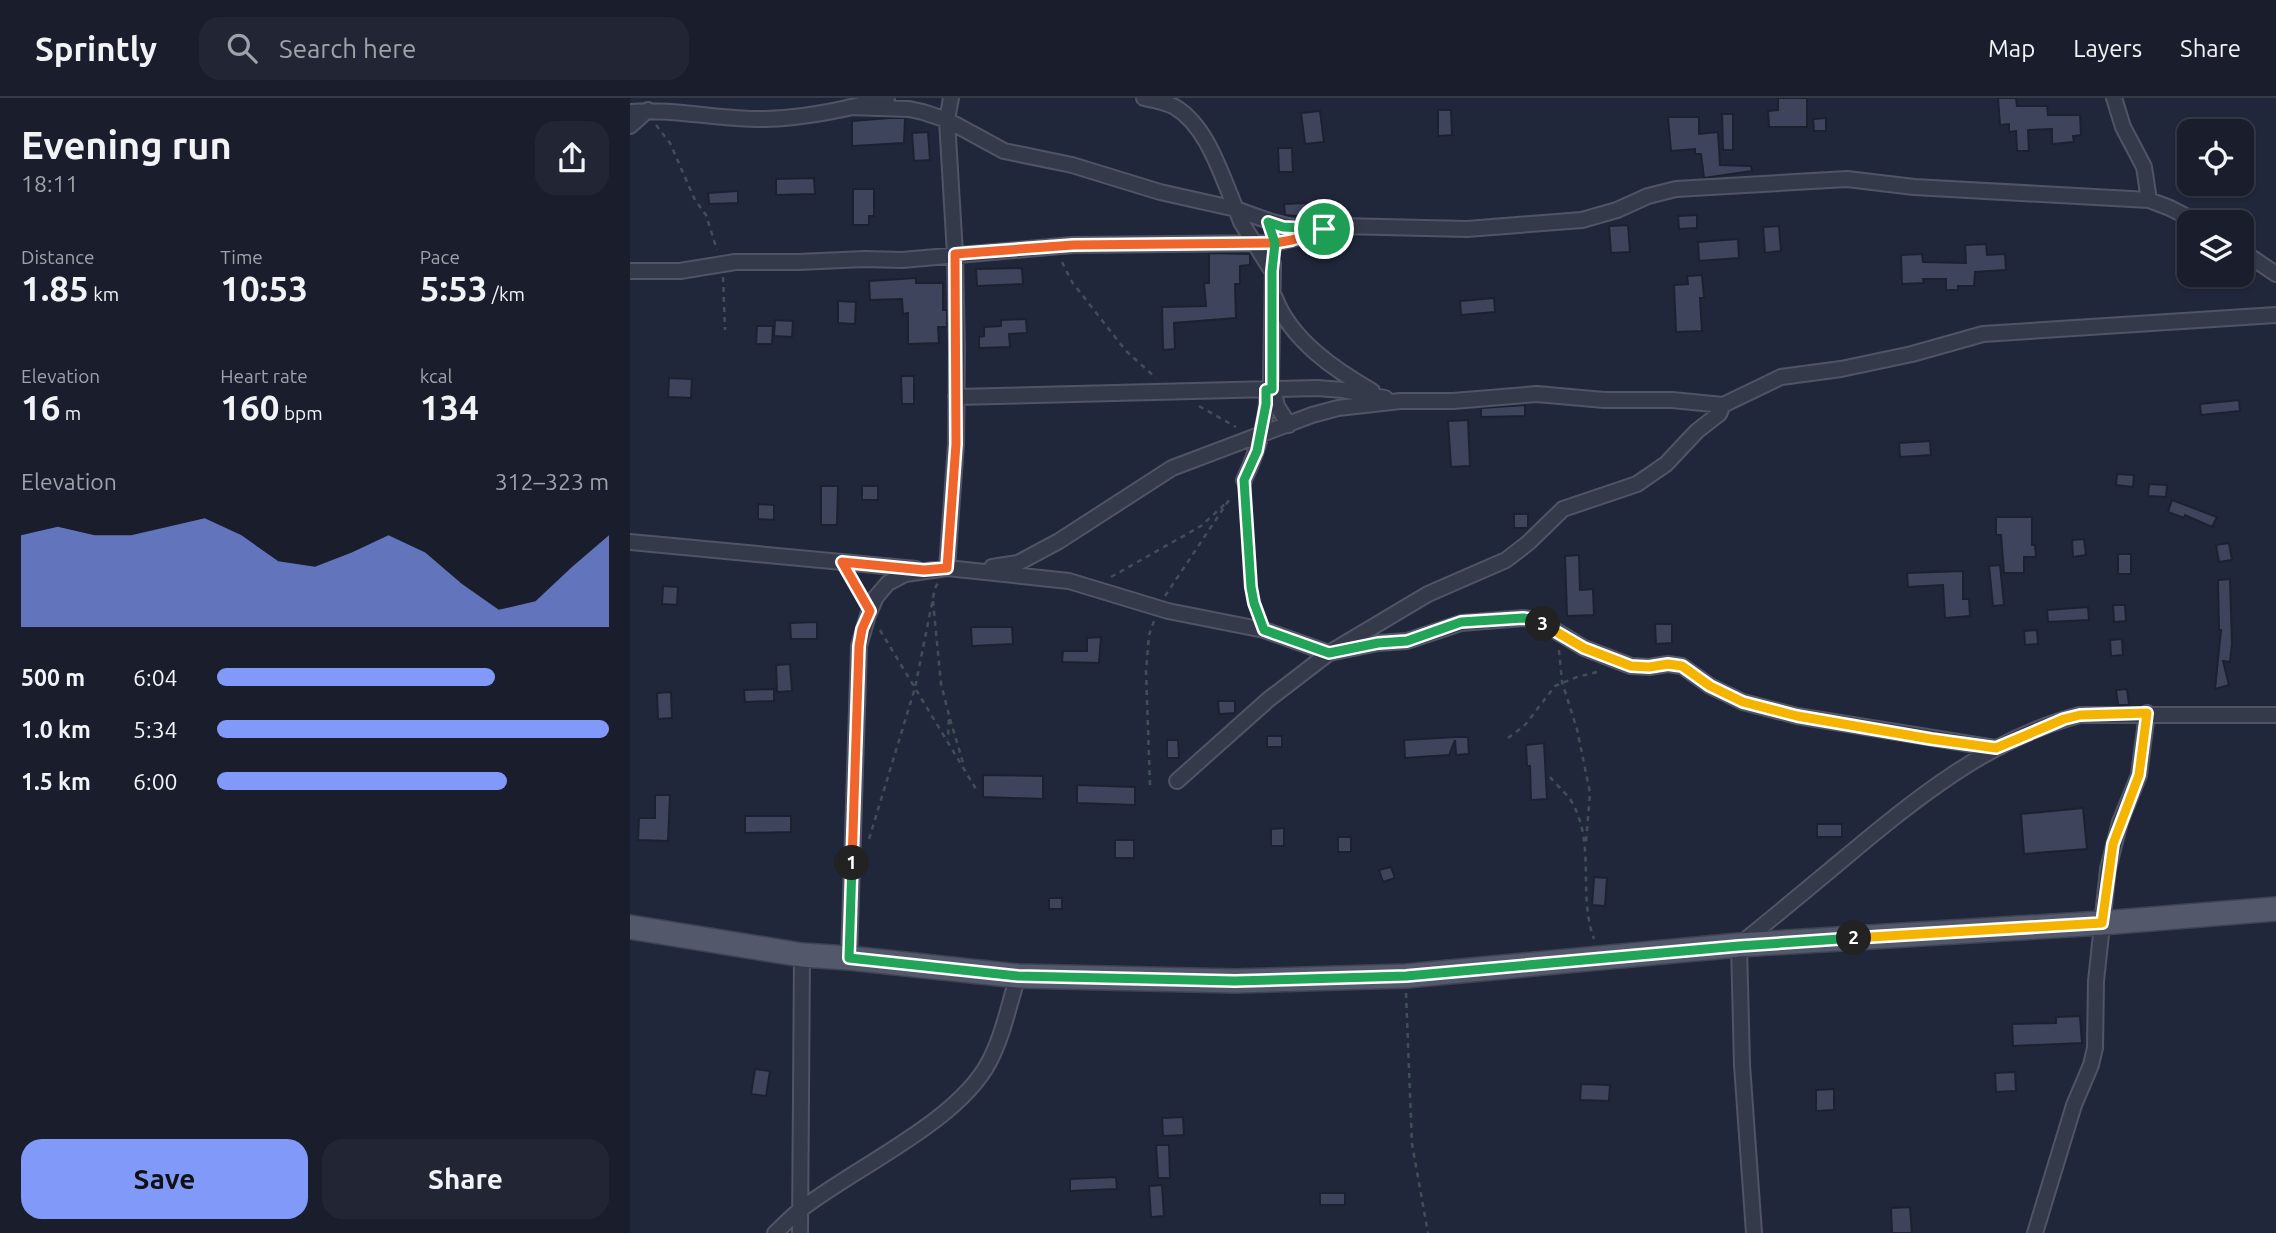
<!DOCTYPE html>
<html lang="en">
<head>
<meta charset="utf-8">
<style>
	:root { --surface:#191d2c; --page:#222634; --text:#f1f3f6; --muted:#9fa2a9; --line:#373b48; --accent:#819afa }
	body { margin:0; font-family:Ubuntu,sans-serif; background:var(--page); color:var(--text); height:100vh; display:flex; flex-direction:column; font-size:26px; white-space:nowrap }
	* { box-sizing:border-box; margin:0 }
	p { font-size:23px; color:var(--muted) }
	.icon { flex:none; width:38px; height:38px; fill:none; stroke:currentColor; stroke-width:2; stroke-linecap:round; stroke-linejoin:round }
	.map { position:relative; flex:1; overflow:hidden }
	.details { display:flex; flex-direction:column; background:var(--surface); width:630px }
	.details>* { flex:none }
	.buttons { position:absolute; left:1547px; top:21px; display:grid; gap:14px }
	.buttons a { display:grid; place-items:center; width:77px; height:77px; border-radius:14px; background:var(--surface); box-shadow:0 2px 5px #0004,0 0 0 2px var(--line); font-size:35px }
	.pin { position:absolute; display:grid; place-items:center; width:60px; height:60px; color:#fff; margin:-30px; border:4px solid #fff; border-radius:50%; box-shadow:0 2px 7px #0007 }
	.km { position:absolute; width:35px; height:35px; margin:-18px; border-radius:50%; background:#222; color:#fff; font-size:19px; line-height:35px; text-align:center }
	.round { display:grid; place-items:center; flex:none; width:74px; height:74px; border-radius:21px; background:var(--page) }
	.overview { display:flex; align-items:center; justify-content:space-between; height:119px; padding:0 21px }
	h1 { font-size:38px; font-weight:700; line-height:52px }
	.figures { display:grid; grid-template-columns:repeat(3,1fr); gap:10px; height:119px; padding:7px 21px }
	.figures div { display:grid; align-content:center }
	.figures b { font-size:35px; font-weight:700 }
	.figures small { font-size:19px; font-weight:400 }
	.figures p { font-size:19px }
	.chart { height:196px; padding:14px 21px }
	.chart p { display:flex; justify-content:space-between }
	.chart svg { width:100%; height:126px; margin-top:7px; fill:var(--accent); opacity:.7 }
	.button { display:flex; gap:14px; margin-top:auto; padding:14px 21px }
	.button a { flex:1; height:80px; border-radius:21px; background:var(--accent); color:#111; font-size:28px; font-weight:700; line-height:80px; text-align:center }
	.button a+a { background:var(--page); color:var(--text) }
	ul { padding:0 21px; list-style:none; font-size:23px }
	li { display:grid; grid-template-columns:112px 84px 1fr; align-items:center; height:52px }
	li i { height:18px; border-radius:9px; background:var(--accent) }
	header { display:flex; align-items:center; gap:42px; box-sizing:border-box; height:98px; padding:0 35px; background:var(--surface); border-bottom:2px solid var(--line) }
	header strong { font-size:33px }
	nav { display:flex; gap:38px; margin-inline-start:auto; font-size:24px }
	.search { width:490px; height:63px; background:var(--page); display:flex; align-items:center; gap:18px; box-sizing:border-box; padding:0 24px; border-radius:21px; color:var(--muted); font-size:26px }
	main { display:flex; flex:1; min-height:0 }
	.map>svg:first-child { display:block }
</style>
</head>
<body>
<header>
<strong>Sprintly</strong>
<div class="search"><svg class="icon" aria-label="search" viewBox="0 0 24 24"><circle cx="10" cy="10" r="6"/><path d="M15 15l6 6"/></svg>Search here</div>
<nav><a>Map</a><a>Layers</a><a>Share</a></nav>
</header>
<main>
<section class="details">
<div class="overview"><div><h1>Evening run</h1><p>18:11</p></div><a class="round"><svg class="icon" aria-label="share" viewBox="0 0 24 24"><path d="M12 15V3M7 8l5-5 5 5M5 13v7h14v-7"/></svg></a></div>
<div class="figures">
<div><p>Distance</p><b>1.85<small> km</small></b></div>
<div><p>Time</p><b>10:53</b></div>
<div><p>Pace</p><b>5:53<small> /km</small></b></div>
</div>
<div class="figures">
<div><p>Elevation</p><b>16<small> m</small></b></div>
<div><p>Heart rate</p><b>160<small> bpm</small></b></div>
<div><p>kcal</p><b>134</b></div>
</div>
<div class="chart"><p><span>Elevation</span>312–323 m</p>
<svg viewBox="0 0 160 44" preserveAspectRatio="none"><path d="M0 44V12L10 9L20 12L30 12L40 9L50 6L60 12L70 21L80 23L90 18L100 12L110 18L120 29L130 38L140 35L150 23L160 12V44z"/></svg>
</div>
<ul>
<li><b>500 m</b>6:04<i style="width:71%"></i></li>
<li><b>1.0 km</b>5:34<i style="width:100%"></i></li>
<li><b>1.5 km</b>6:00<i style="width:74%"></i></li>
</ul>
<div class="button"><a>Save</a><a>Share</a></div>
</section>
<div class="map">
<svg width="1646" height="1135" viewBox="0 0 1646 1135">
	<rect width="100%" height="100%" fill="#21273a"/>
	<!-- building -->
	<path fill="#3d445b" stroke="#1c2131" stroke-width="2" d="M 1148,0 L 1177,0 L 1177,29 L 1139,29 L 1138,13 L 1148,12 Z
		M 1368,0 L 1386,0 L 1387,8 L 1417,8 L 1418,17 L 1450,17 L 1451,37 L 1443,38 L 1444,44 L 1422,46 L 1422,31 L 1398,32 L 1399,53 L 1387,53 L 1386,33 L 1379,34 L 1379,26 L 1370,27 Z
		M 808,12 L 821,12 L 822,37 L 808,38 Z
		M 690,13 L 694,44 L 675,46 L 671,15 Z
		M 1092,16 L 1103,16 L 1103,52 L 1093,52 Z
		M 1038,19 L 1069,19 L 1069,36 L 1088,34 L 1090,67 L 1121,68 L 1122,73 L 1074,80 L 1071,56 L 1065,56 L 1065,51 L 1041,53 Z
		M 259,20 L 275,20 L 274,45 L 222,48 L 222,23 Z
		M 1196,20 L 1196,33 L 1184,33 L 1183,21 Z
		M 298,34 L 300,62 L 284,63 L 282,35 Z
		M 648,50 L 662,50 L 663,74 L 649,74 Z
		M 184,80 L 185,96 L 146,97 L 146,81 Z
		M 223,91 L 244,91 L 244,118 L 239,118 L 239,127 L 223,127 Z
		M 108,93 L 108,105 L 79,106 L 78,95 Z
		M 677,105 L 678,119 L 655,117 L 654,106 Z
		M 1067,117 L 1067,130 L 1049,131 L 1048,118 Z
		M 998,127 L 1000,154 L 981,155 L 979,128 Z
		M 1149,128 L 1151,153 L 1135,155 L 1133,129 Z
		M 1108,141 L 1109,160 L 1069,163 L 1068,144 Z
		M 1356,146 L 1357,157 L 1375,156 L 1376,172 L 1345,174 L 1344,188 L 1328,188 L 1328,192 L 1316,192 L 1316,181 L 1293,181 L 1294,185 L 1272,186 L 1271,157 L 1292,156 L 1293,164 L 1336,165 L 1335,147 Z
		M 579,155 L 620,156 L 620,167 L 610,168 L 610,186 L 605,186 L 606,220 L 544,225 L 545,251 L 533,252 L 532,209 L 576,208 L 574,185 L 579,185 Z
		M 392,170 L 393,186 L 347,188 L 346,171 Z
		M 1072,177 L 1074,200 L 1070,200 L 1072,233 L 1046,234 L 1044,187 L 1058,186 L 1057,178 Z
		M 286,180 L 286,185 L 313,185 L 313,212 L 317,212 L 317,229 L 308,229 L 309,245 L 278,246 L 278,215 L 273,216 L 272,201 L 240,202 L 239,183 Z
		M 864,200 L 865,214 L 831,217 L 830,203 Z
		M 208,203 L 226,204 L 225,226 L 208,225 Z
		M 396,221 L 397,235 L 379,236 L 380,249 L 349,250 L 349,239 L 354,238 L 354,229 L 371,228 L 371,222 Z
		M 145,222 L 163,223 L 162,239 L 144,238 Z
		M 127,228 L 143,228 L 142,246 L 126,246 Z
		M 271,278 L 284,278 L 284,306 L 272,306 Z
		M 39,280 L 62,281 L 61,300 L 38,299 Z
		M 1609,302 L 1610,313 L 1571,317 L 1570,306 Z
		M 895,307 L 895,318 L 851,319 L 851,310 Z
		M 838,322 L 840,368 L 821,369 L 818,323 Z
		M 1300,343 L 1301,357 L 1270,359 L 1269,345 Z
		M 1487,376 L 1504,377 L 1503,389 L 1486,387 Z
		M 1519,386 L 1537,387 L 1536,399 L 1518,398 Z
		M 191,388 L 208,388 L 207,427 L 191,427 Z
		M 232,388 L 248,388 L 248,402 L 232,402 Z
		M 1542,402 L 1587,419 L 1582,429 L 1555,417 L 1554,420 L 1538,414 Z
		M 128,406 L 144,407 L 144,422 L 128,421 Z
		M 884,416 L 898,416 L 898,430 L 884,430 Z
		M 1366,419 L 1402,419 L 1402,447 L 1405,447 L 1406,459 L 1394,459 L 1394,475 L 1374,475 L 1371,437 L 1366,437 Z
		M 1454,441 L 1456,457 L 1443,459 L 1442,442 Z
		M 1599,445 L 1602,462 L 1589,464 L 1586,447 Z
		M 1488,456 L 1501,456 L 1501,476 L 1488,476 Z
		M 949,457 L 950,492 L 963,491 L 964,517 L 937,518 L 935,458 Z
		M 1370,467 L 1374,507 L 1363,508 L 1359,468 Z
		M 1333,473 L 1333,501 L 1339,501 L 1340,518 L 1315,520 L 1313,487 L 1278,489 L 1277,475 Z
		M 1600,481 L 1602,546 L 1600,564 L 1593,563 L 1599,587 L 1585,591 L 1591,532 L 1589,532 L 1588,482 Z
		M 33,488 L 48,489 L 47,507 L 32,506 Z
		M 1483,507 L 1495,507 L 1496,523 L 1484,524 Z
		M 1458,509 L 1459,522 L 1418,524 L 1417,512 Z
		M 187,524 L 187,541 L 161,541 L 160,525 Z
		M 1025,526 L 1042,526 L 1042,545 L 1026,546 Z
		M 341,529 L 382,529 L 383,546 L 342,548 Z
		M 1407,532 L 1408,546 L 1395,547 L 1394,533 Z
		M 471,539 L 469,565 L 432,564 L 433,553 L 457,553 L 457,540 Z
		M 1492,541 L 1493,557 L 1481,558 L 1480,542 Z
		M 160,566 L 162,593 L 147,594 L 146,567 Z
		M 144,591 L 144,603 L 115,604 L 114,592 Z
		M 1497,591 L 1499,607 L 1488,607 L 1486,592 Z
		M 41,594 L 42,620 L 28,621 L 27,595 Z
		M 588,603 L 605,603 L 605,615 L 589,616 Z
		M 637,638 L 652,638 L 652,649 L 637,649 Z
		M 826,639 L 838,639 L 839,656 L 826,657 L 825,642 L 819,657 L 775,660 L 774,642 Z
		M 537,642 L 548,642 L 549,660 L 537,660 Z
		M 914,645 L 917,701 L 901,702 L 900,668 L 897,668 L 896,647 Z
		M 353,677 L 413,678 L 413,701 L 353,699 Z
		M 447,687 L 505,689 L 505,707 L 447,705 Z
		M 25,697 L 40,697 L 38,743 L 8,742 L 9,720 L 25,720 Z
		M 1453,710 L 1457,751 L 1394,756 L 1391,716 Z
		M 115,718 L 161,718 L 161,734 L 115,735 Z
		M 1187,726 L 1212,726 L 1212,739 L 1187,739 Z
		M 654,730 L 654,748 L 641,748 L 641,731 Z
		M 708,739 L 721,739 L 721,754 L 708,754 Z
		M 485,742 L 504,742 L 504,760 L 485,760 Z
		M 761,769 L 765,780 L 753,784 L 749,772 Z
		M 964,779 L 977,780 L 975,808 L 962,807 Z
		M 419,800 L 432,800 L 432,811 L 419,811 Z
		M 1450,918 L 1452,945 L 1383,948 L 1382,926 L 1426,925 L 1426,919 Z
		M 125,971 L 140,973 L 136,998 L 121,996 Z
		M 1385,974 L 1386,993 L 1366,994 L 1365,975 Z
		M 951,986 L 980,987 L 979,1003 L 950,1002 Z
		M 1204,991 L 1204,1012 L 1186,1013 L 1186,992 Z
		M 553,1019 L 554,1037 L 533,1038 L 532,1020 Z
		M 526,1047 L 539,1047 L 540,1080 L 528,1080 Z
		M 486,1079 L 487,1091 L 440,1093 L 440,1081 Z
		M 532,1087 L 534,1118 L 521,1119 L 519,1088 Z
		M 690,1095 L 715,1095 L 715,1107 L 690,1107 Z
		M 1280,1109 L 1282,1135 L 1262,1135 L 1261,1110 Z"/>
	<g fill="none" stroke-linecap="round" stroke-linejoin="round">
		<!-- minor casing -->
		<g stroke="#505465" stroke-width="18">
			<path id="minor" d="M 514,0 C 524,2 536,4 545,9 C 578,29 591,77 606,111 C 642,125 671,136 711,128 L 837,131 L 952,122 L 987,112 L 1018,98 L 1046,91 L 1217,81 L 1284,89 L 1519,102 L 1540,110 L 1567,124
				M 1484,0 L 1493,29 L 1514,69 L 1519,102
				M 220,9 L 279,11 L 293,14 L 317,22 L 374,53 L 442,67 L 530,94 L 606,111 L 611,124 L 642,173
				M 0,14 C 45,10 90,22 135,21 C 175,20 218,11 257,0
				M 0,28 L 18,12
				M 1612,153 L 1646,176
				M 643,166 L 641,281 L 647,308 L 659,327
				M 0,173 L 50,173 L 105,164 L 168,164 L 235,161 L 272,162 L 443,147 L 645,145 L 688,135
				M 645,200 C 661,242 705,272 742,293
				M 326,299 L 687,290 L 713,292 L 755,300
				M 614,382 C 624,361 641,315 636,292
				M 0,444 L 286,471
				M 362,469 L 388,465 L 429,443 L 542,370 L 682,317 L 708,310 L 770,303 L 823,303 L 907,296 L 974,302 L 1042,302 L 1093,307 L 1151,279 L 1211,271 L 1282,256 L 1353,236 L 1646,217
				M 317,470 L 326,346 L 327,250 L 325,156 L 317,22 L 321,0
				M 547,683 L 639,601 L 699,555 L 798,496 L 876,462 L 898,445 L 933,411 L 1007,386 L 1036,366 L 1067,333 L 1089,316 L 1093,307
				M 219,860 L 229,548 L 238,517 L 246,499 L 258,485 L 275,476 L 317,470 L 439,483 L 538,513 L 634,532 L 699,555 L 748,545 L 777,543 L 831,525 L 893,520 L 908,522 L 954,550 L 1001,568 L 1019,569 L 1038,566 L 1052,568 L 1080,588 L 1113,604 L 1167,618 L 1365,650
				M 145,1135 C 153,1128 161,1119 169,1113 C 223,1070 327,1025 359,964 C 373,938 379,906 388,878
				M 170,1135 L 172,857
				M 1124,1135 L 1112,967 L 1109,847 C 1139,823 1169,798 1199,773 C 1275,710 1352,642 1450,617 L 1646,617
				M 1405,1135 L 1444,1007 L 1461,967 L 1465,950 L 1466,883 L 1478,771 L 1490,724 L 1509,677 L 1517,615"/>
		</g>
		<!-- primary casing -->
		<g stroke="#3e4354" stroke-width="26">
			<path id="primary" d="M 0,829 L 172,857 L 219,860 L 388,878 L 605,883 L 776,878 L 1109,847 L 1472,825 L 1646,811"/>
		</g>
		<!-- path -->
		<path stroke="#3e5056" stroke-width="2.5" stroke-dasharray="5 5" stroke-linecap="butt" d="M 26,27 L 40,45 L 65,102 L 76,117 L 87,152
			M 432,164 L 442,184 L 496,253 L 526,280
			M 93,179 L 95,232
			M 569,308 L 606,329
			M 614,396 C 616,433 614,483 629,517
			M 481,479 L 571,428 L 595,406
			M 221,480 L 231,499
			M 535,498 L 599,402
			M 303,503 L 311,586 L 319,617 L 318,642
			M 250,532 L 346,691
			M 929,552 L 932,584 L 947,631 L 960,695 L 956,744
			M 320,621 L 334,668
			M 878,640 L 895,627 L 925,588 L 947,579 L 971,573
			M 920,679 C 927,688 939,697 944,708 C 965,750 948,798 964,841
			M 520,687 L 516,573 L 519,537 L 524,523
			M 239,741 L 285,590 L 305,490 L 308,485
			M 776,895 L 782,1046 L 798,1135"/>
		<!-- minor -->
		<use href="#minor" stroke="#353a4b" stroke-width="14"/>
		<!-- primary -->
		<use href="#primary" stroke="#53596b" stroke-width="23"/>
	</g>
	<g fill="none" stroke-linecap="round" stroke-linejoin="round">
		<!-- split-1 casing -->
		<g stroke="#fff" stroke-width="14">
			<path id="split-1" d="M 222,765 L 229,548 L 232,531 L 240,513 L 212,464 L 294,472 L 317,470 L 326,346 L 325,156 L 443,147 L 645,145 L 662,142 L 694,131"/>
		</g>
		<!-- split-2 casing -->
		<g stroke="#fff" stroke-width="14">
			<path id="split-2" d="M 222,765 L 219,860 L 388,878 L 605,883 L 776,878 L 1109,848 L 1224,840"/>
		</g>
		<!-- split-3 casing -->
		<g stroke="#fff" stroke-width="14">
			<path id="split-3" d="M 913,526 L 954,550 L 1001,568 L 1019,569 L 1038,566 L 1052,568 L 1080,588 L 1113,604 L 1167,618 L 1301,641 L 1366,650 L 1434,621 L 1450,617 L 1517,615 L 1509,677 L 1483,746 L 1472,825 L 1224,840"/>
		</g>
		<!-- split-4 casing -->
		<g stroke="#fff" stroke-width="14">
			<path id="split-4" d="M 694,131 L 653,129 L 638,124 L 645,145 L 642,173 L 642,291 L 636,292 L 636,306 L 627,353 L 614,382 L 621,489 L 624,505 L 634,532 L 699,555 L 748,545 L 777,543 L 831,524 L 893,520 L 908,522 L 913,526"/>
		</g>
		<!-- split-1 -->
		<use href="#split-1" stroke="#f0652b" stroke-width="9"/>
		<!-- split-2 -->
		<use href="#split-2" stroke="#22a559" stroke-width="9"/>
		<!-- split-3 -->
		<use href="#split-3" stroke="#f5b400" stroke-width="9"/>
		<!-- split-4 -->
		<use href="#split-4" stroke="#22a559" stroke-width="9"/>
	</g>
</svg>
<div class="buttons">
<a><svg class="icon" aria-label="locate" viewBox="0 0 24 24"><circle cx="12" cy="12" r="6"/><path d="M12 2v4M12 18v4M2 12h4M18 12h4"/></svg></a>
<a><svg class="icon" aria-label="layers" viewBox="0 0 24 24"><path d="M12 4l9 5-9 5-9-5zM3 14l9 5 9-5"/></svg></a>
</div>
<div class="pin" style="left:694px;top:131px;background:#1e9e55"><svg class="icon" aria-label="arrive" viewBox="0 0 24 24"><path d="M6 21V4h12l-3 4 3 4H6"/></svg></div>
<b class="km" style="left:222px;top:765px">1</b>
<b class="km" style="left:1224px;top:840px">2</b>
<b class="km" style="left:913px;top:526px">3</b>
</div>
</main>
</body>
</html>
